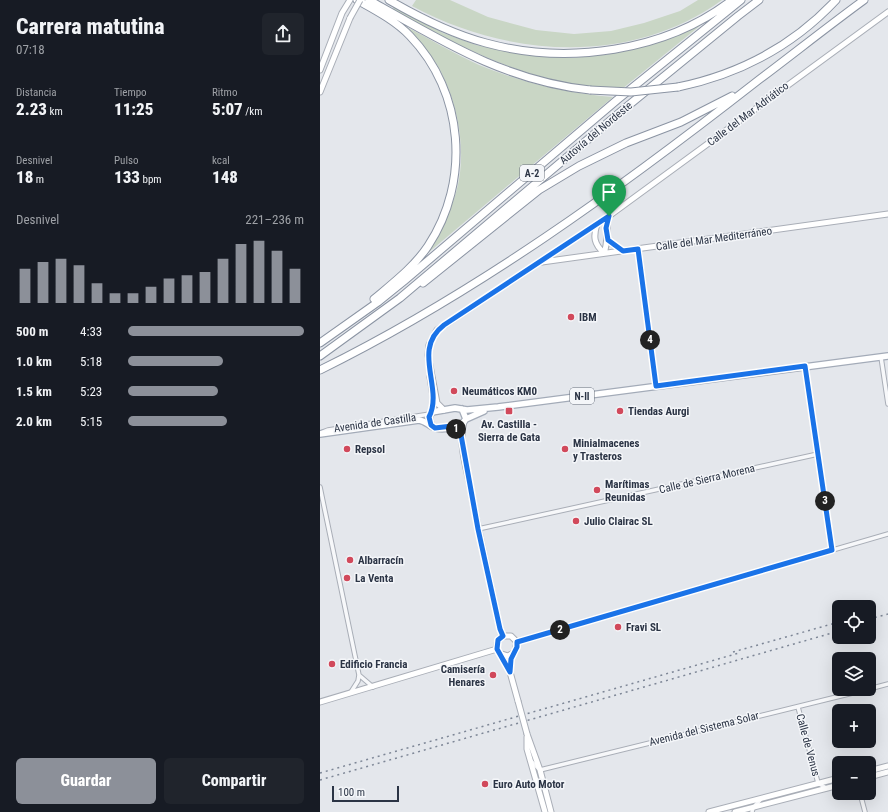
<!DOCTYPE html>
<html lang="es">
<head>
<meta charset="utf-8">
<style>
	:root { --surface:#171b24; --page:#20242c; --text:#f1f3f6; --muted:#9ea1a6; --accent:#8c9099 }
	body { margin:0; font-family:"Roboto Condensed",sans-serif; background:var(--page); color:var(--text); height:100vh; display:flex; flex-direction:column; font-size:15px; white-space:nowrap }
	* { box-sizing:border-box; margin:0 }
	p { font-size:13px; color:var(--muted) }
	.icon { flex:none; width:22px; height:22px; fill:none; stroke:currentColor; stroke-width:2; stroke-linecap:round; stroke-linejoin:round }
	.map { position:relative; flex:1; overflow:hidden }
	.side { display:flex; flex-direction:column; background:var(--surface); width:320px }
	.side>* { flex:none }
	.buttons { position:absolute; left:512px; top:600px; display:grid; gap:8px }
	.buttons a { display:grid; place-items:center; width:44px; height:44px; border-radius:6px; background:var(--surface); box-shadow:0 4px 16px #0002; font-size:20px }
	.scale { position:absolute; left:12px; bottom:10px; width:67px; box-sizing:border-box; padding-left:4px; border:2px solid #2b3445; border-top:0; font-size:11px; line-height:14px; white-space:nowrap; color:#2b3445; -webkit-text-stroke:3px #f4f6f9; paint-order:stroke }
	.pin { position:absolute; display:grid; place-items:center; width:34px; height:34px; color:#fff; margin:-41px -17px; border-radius:50% 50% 50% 0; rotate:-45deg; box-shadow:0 0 4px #0007 }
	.pin .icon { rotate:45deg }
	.km { position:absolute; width:20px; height:20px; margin:-10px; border-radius:50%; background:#222; color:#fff; font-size:11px; line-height:20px; text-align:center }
	.round { display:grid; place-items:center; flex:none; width:42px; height:42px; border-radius:6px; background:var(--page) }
	.headline { display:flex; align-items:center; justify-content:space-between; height:68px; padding:0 16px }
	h1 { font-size:22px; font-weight:800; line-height:30px }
	.figures { display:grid; grid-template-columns:repeat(3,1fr); gap:6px; height:68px; padding:4px 16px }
	.figures div { display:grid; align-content:center }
	.figures b { font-size:17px; font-weight:800 }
	.figures small { font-size:11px; font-weight:400 }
	.figures p { font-size:11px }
	.chart { height:112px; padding:8px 16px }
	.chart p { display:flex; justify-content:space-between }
	.chart svg { width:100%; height:72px; margin-top:4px; stroke:var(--accent); stroke-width:6 }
	.action { display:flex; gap:8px; margin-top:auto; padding:8px 16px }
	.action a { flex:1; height:46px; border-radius:6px; background:var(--accent); color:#fff; font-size:16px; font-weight:800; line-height:46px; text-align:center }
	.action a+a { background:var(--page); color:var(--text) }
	ul { padding:0 16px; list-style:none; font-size:13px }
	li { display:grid; grid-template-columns:64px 48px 1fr; align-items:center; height:30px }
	li i { height:10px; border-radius:5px; background:var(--accent) }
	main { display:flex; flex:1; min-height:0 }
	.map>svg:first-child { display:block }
</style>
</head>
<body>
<main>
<section class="side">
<div class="headline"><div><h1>Carrera matutina</h1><p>07:18</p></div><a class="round"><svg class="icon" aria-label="share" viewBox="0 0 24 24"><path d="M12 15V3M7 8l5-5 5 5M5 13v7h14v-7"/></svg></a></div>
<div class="figures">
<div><p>Distancia</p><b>2.23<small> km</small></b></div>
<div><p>Tiempo</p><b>11:25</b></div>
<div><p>Ritmo</p><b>5:07<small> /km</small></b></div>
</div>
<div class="figures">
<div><p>Desnivel</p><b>18<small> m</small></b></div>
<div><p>Pulso</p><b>133<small> bpm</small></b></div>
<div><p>kcal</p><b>148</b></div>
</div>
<div class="chart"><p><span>Desnivel</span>221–236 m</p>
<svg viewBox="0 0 160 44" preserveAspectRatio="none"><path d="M5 44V23M15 44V19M25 44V17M35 44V21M45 44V32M55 44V38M65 44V38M75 44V34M85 44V29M95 44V27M105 44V25M115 44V17M125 44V8M135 44V6M145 44V12M155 44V23"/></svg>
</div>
<ul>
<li><b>500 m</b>4:33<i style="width:100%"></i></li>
<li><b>1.0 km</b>5:18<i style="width:54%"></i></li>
<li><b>1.5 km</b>5:23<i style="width:51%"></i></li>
<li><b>2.0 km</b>5:15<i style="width:56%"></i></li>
</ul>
<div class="action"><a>Guardar</a><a>Compartir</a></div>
</section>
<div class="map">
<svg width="568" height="812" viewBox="0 0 568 812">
	<rect width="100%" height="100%" fill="#e4e7ec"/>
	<!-- green -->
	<path fill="#c9d6c5" d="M 96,0 L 130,0 L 168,17 L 216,30 L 254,34 L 291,31 L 324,23 L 360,11 L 378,0 L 402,0 C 311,66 188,58 92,6 Z
		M 74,7 L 123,33 L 156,45 L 205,55 L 253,58 L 289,54 L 329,45 L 381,25 L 302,89 C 212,86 149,51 72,10 Z
		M 83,25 C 108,38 133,53 159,65 C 203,83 246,93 293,97 L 102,258 C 114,238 126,220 134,199 C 148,159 140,109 121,72 C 112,54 97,39 83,25 Z"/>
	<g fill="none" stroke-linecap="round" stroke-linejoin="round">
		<!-- street casing -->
		<g stroke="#a9aeb7" stroke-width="5.5">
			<path id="street" d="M 319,249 L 336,386
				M 561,357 L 568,404
				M 485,366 L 512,550
				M 0,433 L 8,430 L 110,414
				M 0,487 L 39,675 L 38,681 L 31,692
				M 158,529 L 498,454
				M 197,642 L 568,534
				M 39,675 L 53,687
				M 549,689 L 568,684
				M 478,707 L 498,783 L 506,788
				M 211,761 L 220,770
				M 220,770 L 549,689
				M 540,793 L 545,812
				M 432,812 L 433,808 L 440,800"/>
		</g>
		<!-- secondary casing -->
		<g stroke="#a9aeb7" stroke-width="7">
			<path id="secondary" d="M 0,70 L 22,13 L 30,0
				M 0,92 L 30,18
				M 277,224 C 273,237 274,244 284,253 C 289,241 285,229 289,216
				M 288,241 L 302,250
				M 222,262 L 568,214
				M 110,377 L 114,403 L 112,412
				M 124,410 L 117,403 L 108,355 L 109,345 L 117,330 L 289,216 L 568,12
				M 144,422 C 138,441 146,467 150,486 C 159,534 170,581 180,629 L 183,636
				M 182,654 L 188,656 L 195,652 L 197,642 L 191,636 L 183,636 C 178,639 176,643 177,649 L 190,672 L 198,701
				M 0,702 L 177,649
				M 207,734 L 220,770 L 231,812
				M 207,737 L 207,749 L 225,812
				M 549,771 L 568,766
				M 549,777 L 568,772
				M 389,812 L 519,778
				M 415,812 L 519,785"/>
		</g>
		<!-- primary casing -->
		<g stroke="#a3abb8" stroke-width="8">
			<path id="primary" d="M 146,419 L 164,411
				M 111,425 L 109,417 L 112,412 L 135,408 L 147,410 L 178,407 L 568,356
				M 0,434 L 99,420 C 106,421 110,427 116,428 C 125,430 141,427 146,419 L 142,409"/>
		</g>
		<!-- highway casing -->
		<g stroke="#8b94a3" stroke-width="9">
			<path id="highway" d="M 37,0 C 55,10 76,21 90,36 C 144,92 151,181 108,246 C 94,267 73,283 54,299
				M 49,0 C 122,41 185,81 270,90
				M 69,0 C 100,18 132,34 166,43 C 247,65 345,52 412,0
				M 358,87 C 420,74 473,46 516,0
				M 103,283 L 219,190 L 259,166 L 306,143 L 361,122 L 412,96
				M 0,343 L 58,302 L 84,281 L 297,100 L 421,0
				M 0,356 L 80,298 L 304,109 L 418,16 L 439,0
				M 0,370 C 156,293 299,189 436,82 C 472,55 507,27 544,0"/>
		</g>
		<!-- street -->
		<use href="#street" stroke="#f7f8fa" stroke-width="3.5"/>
		<!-- secondary -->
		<use href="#secondary" stroke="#fff" stroke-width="5"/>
		<!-- primary -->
		<use href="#primary" stroke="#fff" stroke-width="5.5"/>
		<!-- highway -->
		<use href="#highway" stroke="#fff" stroke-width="7"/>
		<!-- rail -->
		<path stroke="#7d8696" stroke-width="1.5" stroke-dasharray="2 4" stroke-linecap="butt" d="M 549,619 L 568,614
			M 413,652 L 519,622
			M 0,773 L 419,653
			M 0,780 L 519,631"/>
		<!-- secondary-bridge casing -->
		<g stroke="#a9aeb7" stroke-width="7" stroke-linecap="butt">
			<path id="secondary-bridge" d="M 30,18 L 40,0
				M 198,701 L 207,734"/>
		</g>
		<!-- highway-bridge casing -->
		<g stroke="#8b94a3" stroke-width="9" stroke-linecap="butt">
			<path id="highway-bridge" d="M 270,90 L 311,92 L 358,87"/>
		</g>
		<!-- secondary-bridge -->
		<use href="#secondary-bridge" stroke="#fff" stroke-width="5"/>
		<!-- highway-bridge -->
		<use href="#highway-bridge" stroke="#fff" stroke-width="7"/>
	</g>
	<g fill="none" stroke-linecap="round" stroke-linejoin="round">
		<!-- route casing -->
		<g stroke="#fff" stroke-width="8">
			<path id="route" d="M 289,216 L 286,228 L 288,240 L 303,251 L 318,249 L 336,386 L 485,366 L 512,550 L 197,642 L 197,647 L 191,659 L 190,672 L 177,649 L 178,640 L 183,636 L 180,629 L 158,529 L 141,435 L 132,426 L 115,428 L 111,425 L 109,417 C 124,388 91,350 124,325 Z"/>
		</g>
		<!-- route -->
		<use href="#route" stroke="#1a73e8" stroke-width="5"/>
	</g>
	<!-- markers -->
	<g fill="#d1495b" stroke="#f4f6f9" stroke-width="1.5">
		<circle cx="251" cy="317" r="4"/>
		<circle cx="134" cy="391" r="4"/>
		<rect x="185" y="407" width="8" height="8" rx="2"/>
		<circle cx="300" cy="411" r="4"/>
		<circle cx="27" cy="449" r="4"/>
		<circle cx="245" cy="449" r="4"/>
		<circle cx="277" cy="490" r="4"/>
		<circle cx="256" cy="521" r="4"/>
		<circle cx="30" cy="560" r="4"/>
		<circle cx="27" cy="578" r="4"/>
		<circle cx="298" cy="627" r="4"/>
		<circle cx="12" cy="664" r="4"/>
		<circle cx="173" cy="675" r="4"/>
		<circle cx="165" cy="784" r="4"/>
	</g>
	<g text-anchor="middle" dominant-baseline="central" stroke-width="3" stroke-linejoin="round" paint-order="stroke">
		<!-- shield labels -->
		<g fill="#f4f6f9" stroke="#676e7b" stroke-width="1">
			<rect x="200" y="165" width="24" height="16" rx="3"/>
			<rect x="250" y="388" width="24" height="16" rx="3"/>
		</g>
		<g font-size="10" font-weight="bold" fill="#2b3445">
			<text x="212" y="173">A-2</text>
			<text x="262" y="396">N-II</text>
		</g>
		<!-- street labels -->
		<g font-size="11" fill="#2b3445" stroke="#f4f6f9">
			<text transform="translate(428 114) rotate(-37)">Calle del Mar Adriático</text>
			<text transform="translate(276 133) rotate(-40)">Autovía del Nordeste</text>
			<text transform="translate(394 239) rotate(-8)">Calle del Mar Mediterráneo</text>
			<text transform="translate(55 423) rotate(-8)">Avenida de Castilla</text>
			<text transform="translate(387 479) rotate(-13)">Calle de Sierra Morena</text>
			<text transform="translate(384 729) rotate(-14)">Avenida del Sistema Solar</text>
			<text transform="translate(488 745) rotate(75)">Calle de Venus</text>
		</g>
		<!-- poi labels -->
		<g font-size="11" font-weight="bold" fill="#2b3445" stroke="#f4f6f9" text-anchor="start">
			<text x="259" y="317">IBM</text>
			<text x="142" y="391">Neumáticos KM0</text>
			<text x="308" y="411">Tiendas Aurgi</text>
			<text x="189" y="424" text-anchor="middle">Av. Castilla -<tspan x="189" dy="13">Sierra de Gata</tspan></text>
			<text x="253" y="443">Minialmacenes<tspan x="253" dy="13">y Trasteros</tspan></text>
			<text x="35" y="449">Repsol</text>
			<text x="285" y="484">Marítimas<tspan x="285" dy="13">Reunidas</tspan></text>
			<text x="264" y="521">Julio Clairac SL</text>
			<text x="38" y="560">Albarracín</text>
			<text x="35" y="578">La Venta</text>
			<text x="306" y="627">Fravi SL</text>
			<text x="20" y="664">Edificio Francia</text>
			<text x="165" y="669" text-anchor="end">Camisería<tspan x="165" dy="13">Henares</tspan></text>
			<text x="173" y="784">Euro Auto Motor</text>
		</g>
	</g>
</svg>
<div class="buttons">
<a><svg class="icon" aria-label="locate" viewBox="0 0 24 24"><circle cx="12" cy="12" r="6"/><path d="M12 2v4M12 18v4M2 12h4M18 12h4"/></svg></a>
<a><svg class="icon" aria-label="layers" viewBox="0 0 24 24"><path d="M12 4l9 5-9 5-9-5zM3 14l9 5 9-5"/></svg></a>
<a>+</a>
<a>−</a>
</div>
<div class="scale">100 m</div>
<div class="pin" style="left:289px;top:216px;background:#1e9e55"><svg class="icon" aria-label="arrive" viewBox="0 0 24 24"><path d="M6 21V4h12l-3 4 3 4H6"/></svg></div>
<b class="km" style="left:136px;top:429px">1</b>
<b class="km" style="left:240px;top:630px">2</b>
<b class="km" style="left:505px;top:501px">3</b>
<b class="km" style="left:330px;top:340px">4</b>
</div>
</main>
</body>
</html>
